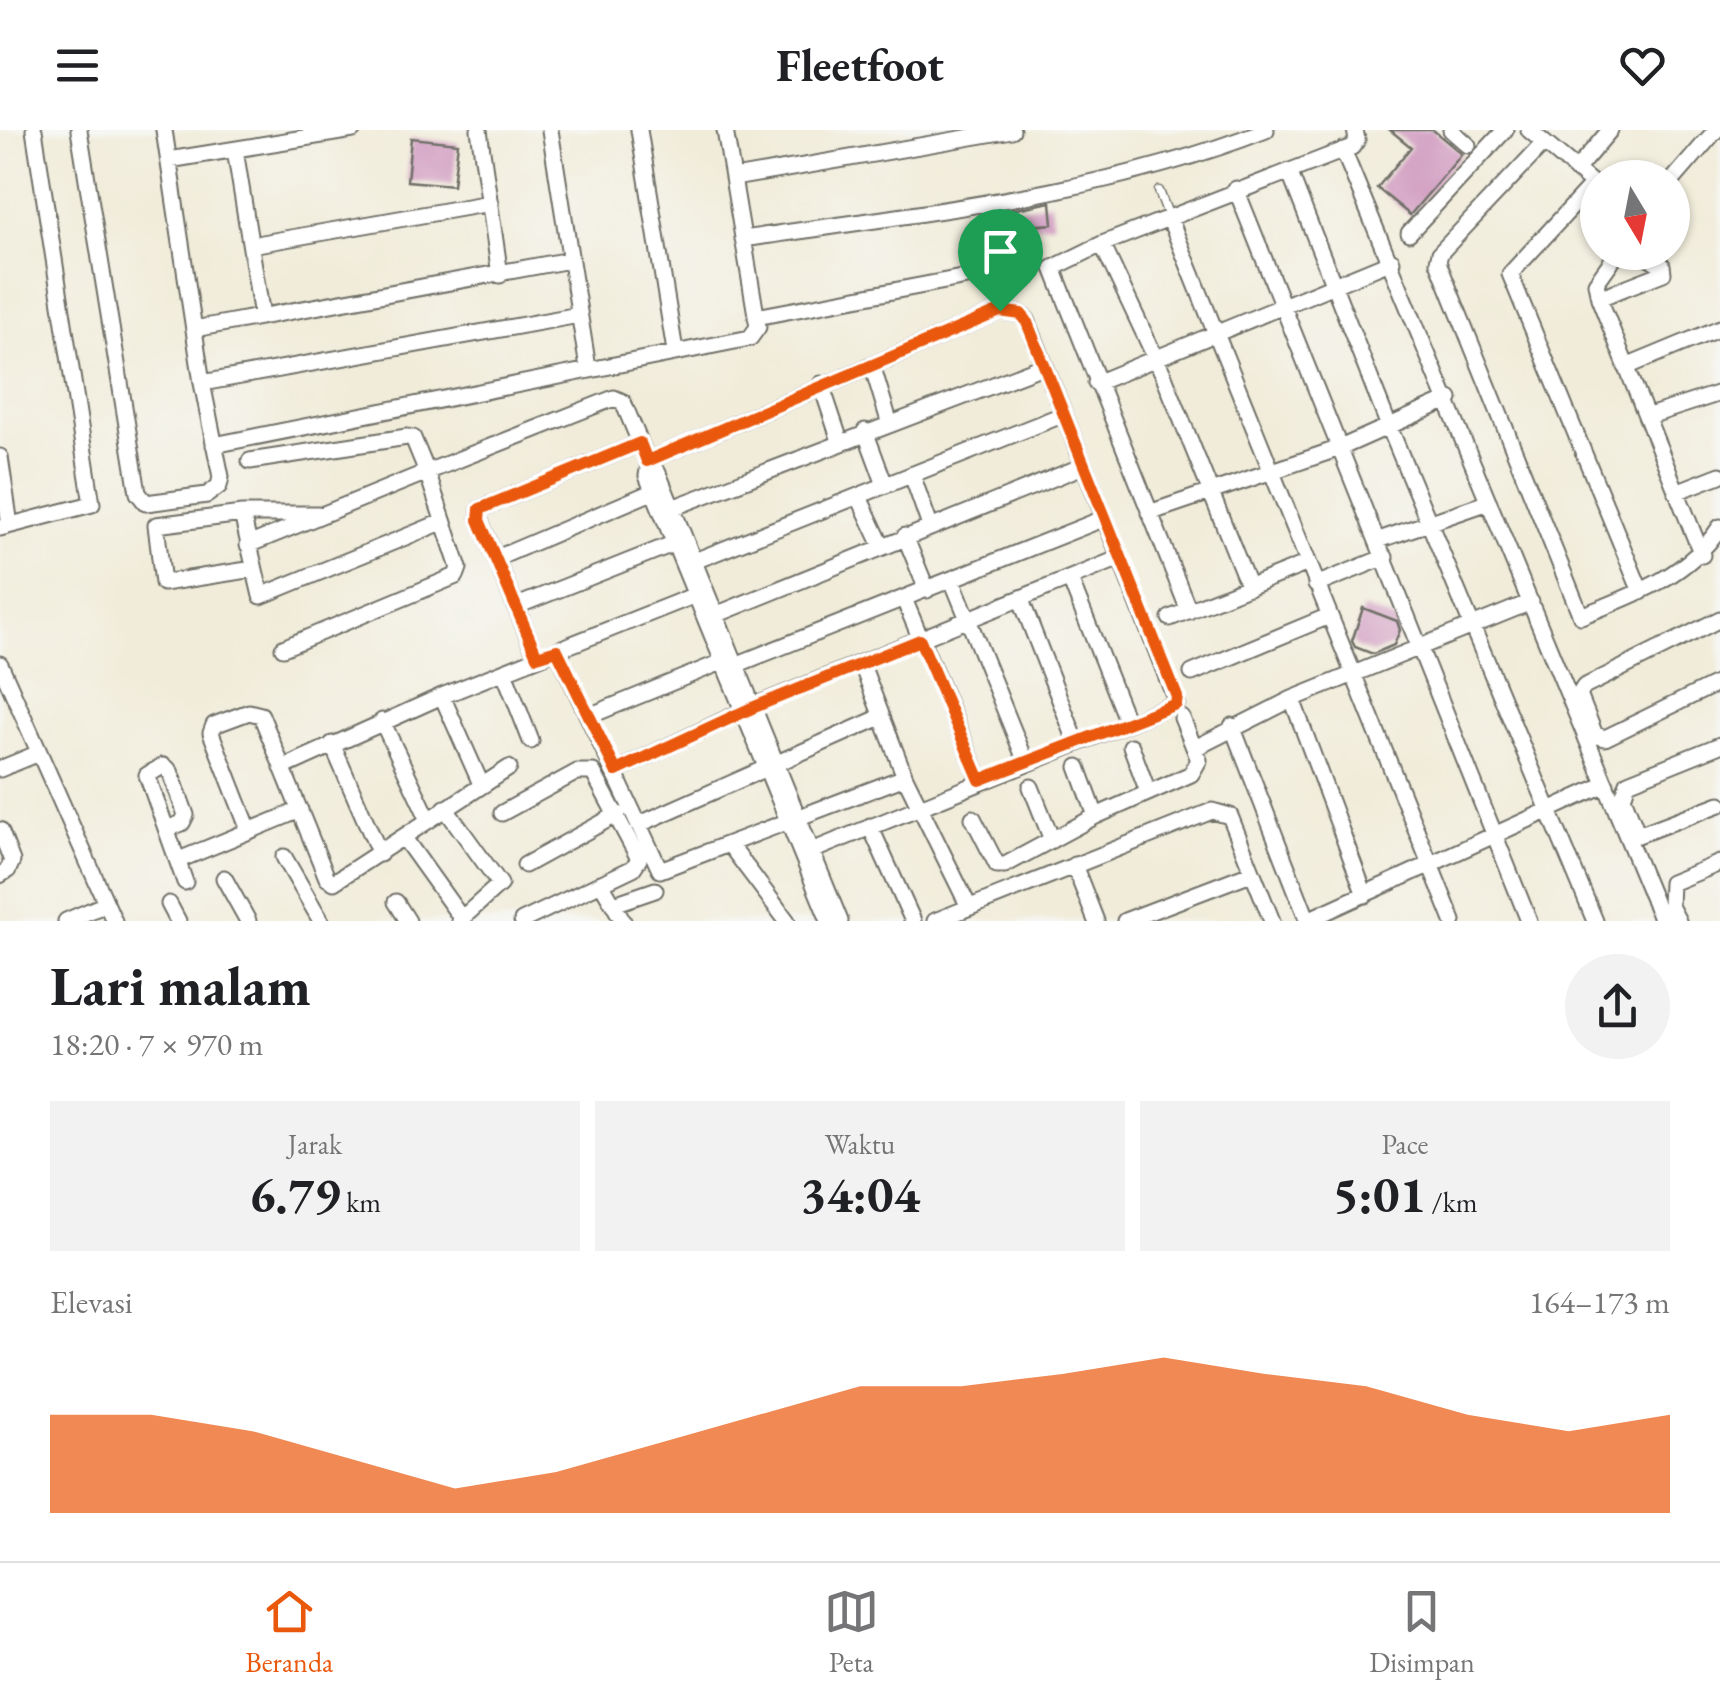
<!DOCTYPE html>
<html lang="id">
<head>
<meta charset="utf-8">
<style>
	:root { --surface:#fff; --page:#f2f2f2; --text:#202124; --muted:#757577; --line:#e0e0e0; --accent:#ea580c }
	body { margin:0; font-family:"EB Garamond",serif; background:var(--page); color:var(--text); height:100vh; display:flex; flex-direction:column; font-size:38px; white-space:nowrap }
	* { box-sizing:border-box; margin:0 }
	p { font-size:32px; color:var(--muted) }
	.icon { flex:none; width:55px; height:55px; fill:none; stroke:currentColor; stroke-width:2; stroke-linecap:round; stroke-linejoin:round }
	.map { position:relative; height:791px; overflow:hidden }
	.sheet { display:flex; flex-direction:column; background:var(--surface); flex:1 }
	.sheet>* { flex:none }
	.needle { width:65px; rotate:170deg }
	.tools { position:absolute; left:1580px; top:30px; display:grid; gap:20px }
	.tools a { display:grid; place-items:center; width:110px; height:110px; border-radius:50%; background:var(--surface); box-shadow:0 2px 8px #0004; font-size:50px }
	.pin { position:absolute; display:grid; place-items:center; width:85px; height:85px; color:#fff; margin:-102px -42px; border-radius:50% 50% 50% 0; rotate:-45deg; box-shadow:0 0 10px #0007 }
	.pin .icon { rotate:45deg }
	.round { display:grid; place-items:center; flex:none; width:105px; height:105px; border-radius:52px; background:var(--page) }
	.head { display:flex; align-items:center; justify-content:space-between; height:170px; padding:0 50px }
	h1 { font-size:55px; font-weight:700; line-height:75px }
	.metrics { display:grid; grid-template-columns:repeat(3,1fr); gap:15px; height:170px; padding:10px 50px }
	.metrics div { display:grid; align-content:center; border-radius:0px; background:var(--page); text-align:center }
	.metrics b { font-size:50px; font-weight:700 }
	.metrics small { font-size:28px; font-weight:400 }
	.metrics p { font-size:28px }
	.chart { height:280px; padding:20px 50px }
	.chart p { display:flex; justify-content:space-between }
	.chart svg { width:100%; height:180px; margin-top:10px; fill:var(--accent); opacity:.7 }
	header { display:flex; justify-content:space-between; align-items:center; height:130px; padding:0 50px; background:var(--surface); font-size:45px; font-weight:700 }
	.menu { display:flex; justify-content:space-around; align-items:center; height:140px; border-top:2px solid var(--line); background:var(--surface); font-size:28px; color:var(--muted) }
	.menu a { display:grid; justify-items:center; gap:5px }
	.menu .selected { color:var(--accent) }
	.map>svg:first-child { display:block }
</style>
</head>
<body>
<header><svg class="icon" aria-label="menu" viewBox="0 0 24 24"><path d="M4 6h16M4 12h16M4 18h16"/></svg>Fleetfoot<svg class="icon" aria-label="heart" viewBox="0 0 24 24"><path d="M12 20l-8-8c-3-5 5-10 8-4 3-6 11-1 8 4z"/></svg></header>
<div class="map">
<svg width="1720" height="791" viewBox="0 0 1720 791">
	<rect width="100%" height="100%" fill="#f6f6f2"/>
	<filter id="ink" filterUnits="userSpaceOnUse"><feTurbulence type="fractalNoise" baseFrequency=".01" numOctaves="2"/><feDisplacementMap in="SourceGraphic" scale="20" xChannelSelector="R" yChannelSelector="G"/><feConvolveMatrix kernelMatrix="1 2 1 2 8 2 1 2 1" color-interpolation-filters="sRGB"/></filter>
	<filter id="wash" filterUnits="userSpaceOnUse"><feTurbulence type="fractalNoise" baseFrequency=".0048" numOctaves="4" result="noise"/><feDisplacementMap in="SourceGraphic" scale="40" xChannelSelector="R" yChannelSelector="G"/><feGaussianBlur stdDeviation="2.25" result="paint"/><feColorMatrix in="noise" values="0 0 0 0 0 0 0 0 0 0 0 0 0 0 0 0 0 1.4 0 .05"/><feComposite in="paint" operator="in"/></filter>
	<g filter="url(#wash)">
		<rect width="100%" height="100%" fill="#f1ecd9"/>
		<g id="blocks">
			<!-- building -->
			<path fill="#cf96be" d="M 1390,0 L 1433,0 L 1462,24 L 1410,85 L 1377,58 L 1411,17 Z
				M 411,8 L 458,13 L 453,55 L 407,51 Z
				M 1051,72 L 1053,94 L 1002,98 L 1001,82 Z
				M 1363,478 L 1397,491 L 1400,500 L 1394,515 L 1373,524 L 1355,517 L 1352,511 Z"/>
		</g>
	</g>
	<g filter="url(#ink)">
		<use href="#blocks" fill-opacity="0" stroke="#706f68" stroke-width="2.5"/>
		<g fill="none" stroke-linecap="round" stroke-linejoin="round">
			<!-- lane casing -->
			<g stroke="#706f68" stroke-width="11">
				<path id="lane" d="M 1159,61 L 1169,87"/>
			</g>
			<!-- street casing -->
			<g stroke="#706f68" stroke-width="19">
				<path id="street" d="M 79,0 L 138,363 L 146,373 L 207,365 L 219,356 L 221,347 L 202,253 L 164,0
					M 479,0 L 500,145
					M 550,0 L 588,238
					M 639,0 L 675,221
					M 1451,0 L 1468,15
					M 1529,0 L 1598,58
					M 1543,14 L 1440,123 L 1438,132 L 1581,486 C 1634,465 1688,446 1720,397
					M 235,20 L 262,186
					M 1343,20 L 1662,791
					M 169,30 L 353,0
					M 1576,40 L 1610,0
					M 1289,41 L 1390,299 L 1595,791
					M 734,48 L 1012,0
					M 1672,51 L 1716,0
					M 1593,54 L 1510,144 L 1641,462
					M 1236,59 L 1529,791
					M 1169,87 L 1453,791
					M 1409,103 L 1505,0
					M 743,109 C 918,83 1101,65 1266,0
					M 1102,114 L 1164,246 L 1249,457
					M 251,115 L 490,73
					M 1618,122 L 1596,153 L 1599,168 L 1702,425
					M 1599,168 L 1663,143 L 1662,135 L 1639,122
					M 756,187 L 993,142 L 989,72
					M 194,199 L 570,130
					M 872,235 L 889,291
					M 1626,237 L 1720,198
					M 202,253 L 579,185
					M 1096,253 L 1392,131
					M 821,254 L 840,311
					M 1649,286 L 1720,263
					M 865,301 L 885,355
					M 214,315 L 750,208 L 758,197 L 725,0
					M 0,327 L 10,395
					M 647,331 L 1000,181 L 1021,184 L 1027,190 L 1177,573 L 809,722
					M 912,345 L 930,396
					M 1676,362 L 1720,345
					M 859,367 L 882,416
					M 672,378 L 1043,236
					M 1149,383 L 1340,318 L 1450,269
					M 242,384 L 318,384
					M 0,398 L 92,374 L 34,0
					M 905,406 L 927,460
					M 1379,410 L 1489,372
					M 248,415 L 427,342 L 413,308 L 407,307 L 250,331
					M 497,428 L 659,359
					M 692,432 L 1062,285
					M 254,439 L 163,453 L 156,395 L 242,384 L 261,466 L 442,392
					M 1070,449 L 1127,592
					M 952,450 L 1026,632
					M 1316,455 L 1385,427
					M 904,469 L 980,650
					M 1021,470 L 1076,611
					M 517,476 L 680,411
					M 1189,481 L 1053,138 L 1102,114 L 1352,17 L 1357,10 L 1355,0
					M 713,486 L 1083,336
					M 1170,488 L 1308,433
					M 1720,489 L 1584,557 L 1579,565 L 1595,605 L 1605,608 L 1720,552
					M 283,518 L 456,446 L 459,438 L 427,342 L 614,268 L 623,272 L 649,334
					M 557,520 L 660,740 L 905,647
					M 537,527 L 479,389 L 480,379 L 640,313
					M 0,534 L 114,791
					M 862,535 L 905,647 L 969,777
					M 733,536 L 1105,388
					M 504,542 L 531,611
					M 1192,543 L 1329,486
					M 442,566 L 481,654
					M 1292,569 L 1365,765
					M 589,586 L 729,529
					M 382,591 L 429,690
					M 1232,596 L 1308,791
					M 332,614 L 380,724
					M 1720,615 L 1628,652 L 1623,667 L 1638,705 L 1720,674
					M 1131,616 L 1148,662
					M 1197,617 L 1292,569 L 1531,472
					M 1078,637 L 1096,686
					M 282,638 L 442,566 L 698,464
					M 0,639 L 39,623
					M 616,641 L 752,577 L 1120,428
					M 1031,657 L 1052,710
					M 445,678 L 500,754 L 459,791
					M 502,683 L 577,642 L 593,642 L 639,729 L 633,738 L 522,791
					M 973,688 L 997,735 L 1005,735 L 1096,686 L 1191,644 L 1199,630 L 1182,588
					M 640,694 L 881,587
					M 870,696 L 913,791
					M 167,699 L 182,693 L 186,685 L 170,641 L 163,636 L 147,645 L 185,752
					M 0,700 L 12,731 L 8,740 L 0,745
					M 249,700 L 211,603 L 214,595 L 249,582 L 261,585 L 327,748 L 334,752 L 509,638
					M 404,708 L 462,789
					M 729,714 L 787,791
					M 284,727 L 321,791
					M 179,730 L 300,680
					M 525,735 L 618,684
					M 1074,735 L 1096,791
					M 224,748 L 248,791
					M 601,753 L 623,791
					M 396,772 L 408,791
					M 169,774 L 178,791
					M 614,774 L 655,760
					M 1308,790 L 1606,654
					M 66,791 L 106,774
					M 829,791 L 647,346 L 649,334 L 658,343 L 840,791
					M 935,791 L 1212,681 L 1230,686 L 1272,791
					M 1125,791 L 1251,743
					M 1678,791 L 1670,776 L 1671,753 L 1720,733"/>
			</g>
			<!-- lane -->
			<use href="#lane" stroke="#fff" stroke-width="8"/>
			<!-- street -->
			<use href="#street" stroke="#fff" stroke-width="15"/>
		</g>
	</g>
	<g fill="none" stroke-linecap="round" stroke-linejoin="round" filter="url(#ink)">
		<!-- route casing -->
		<g stroke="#fff" stroke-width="20">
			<path id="route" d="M 1000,181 L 1021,184 L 1026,190 L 1177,567 L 1176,574 L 980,650 L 920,510 L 752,578 L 616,641 L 557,520 L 537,526 L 479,390 L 480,379 L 640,313 L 647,331 Z"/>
		</g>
		<!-- route -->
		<use href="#route" stroke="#ea580c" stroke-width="12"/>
	</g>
</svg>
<div class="tools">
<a><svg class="needle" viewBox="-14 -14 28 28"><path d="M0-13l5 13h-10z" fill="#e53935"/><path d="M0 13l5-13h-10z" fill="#757577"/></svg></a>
</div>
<div class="pin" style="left:1000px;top:181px;background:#1e9e55"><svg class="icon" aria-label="arrive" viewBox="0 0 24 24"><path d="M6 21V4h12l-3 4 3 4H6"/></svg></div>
</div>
<section class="sheet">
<div class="head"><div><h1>Lari malam</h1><p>18:20 · 7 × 970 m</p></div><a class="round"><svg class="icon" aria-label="share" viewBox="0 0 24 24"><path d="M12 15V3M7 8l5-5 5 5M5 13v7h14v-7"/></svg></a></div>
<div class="metrics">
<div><p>Jarak</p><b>6.79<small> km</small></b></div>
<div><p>Waktu</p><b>34:04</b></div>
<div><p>Pace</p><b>5:01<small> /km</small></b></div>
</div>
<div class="chart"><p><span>Elevasi</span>164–173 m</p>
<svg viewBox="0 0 160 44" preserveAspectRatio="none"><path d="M0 44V20L10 20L20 24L30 31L40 38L50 34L60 27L70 20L80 13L90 13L100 10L110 6L120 10L130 13L140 20L150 24L160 20V44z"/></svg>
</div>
</section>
<nav class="menu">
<a class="selected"><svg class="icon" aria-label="home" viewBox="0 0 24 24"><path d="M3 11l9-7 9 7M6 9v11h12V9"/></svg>Beranda</a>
<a><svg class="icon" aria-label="map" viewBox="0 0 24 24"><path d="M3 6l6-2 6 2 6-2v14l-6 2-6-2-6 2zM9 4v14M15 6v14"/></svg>Peta</a>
<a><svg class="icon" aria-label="saved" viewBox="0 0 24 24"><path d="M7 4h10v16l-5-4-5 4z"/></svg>Disimpan</a>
</nav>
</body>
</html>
